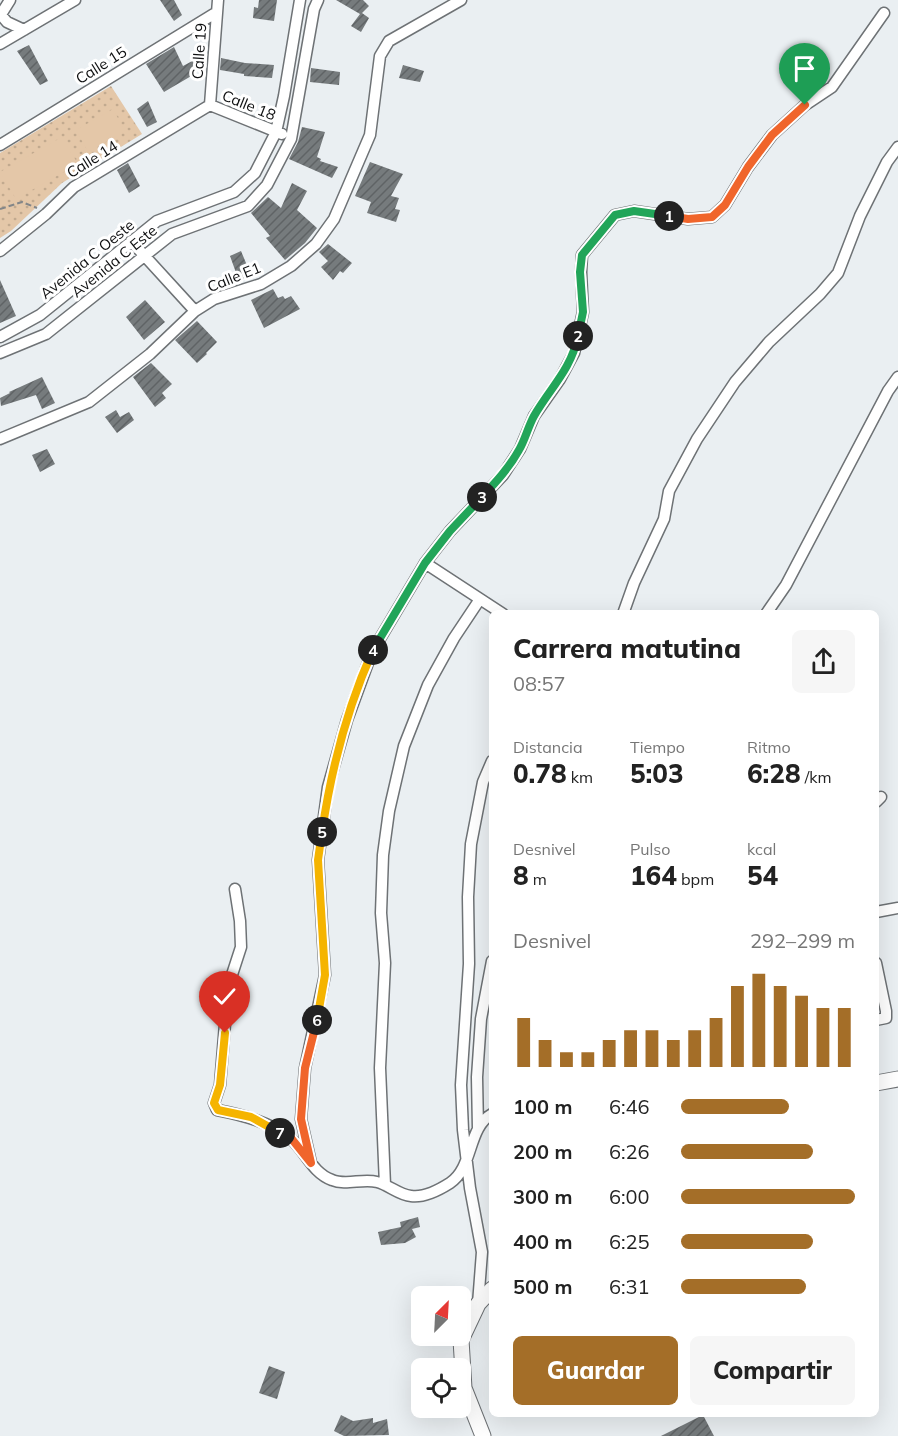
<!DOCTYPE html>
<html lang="es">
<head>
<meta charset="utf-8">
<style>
	:root { --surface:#fff; --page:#f6f6f6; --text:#222; --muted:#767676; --accent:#a46e28 }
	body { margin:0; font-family:Mulish,sans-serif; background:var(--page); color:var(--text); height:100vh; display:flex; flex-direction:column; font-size:22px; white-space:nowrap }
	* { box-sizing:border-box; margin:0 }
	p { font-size:20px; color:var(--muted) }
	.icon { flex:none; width:33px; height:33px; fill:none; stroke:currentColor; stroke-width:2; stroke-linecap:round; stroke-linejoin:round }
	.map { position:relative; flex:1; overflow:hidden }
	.panel { position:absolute; left:489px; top:610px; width:390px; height:807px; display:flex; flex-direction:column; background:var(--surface); border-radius:9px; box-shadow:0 6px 24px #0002 }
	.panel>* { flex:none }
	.needle { width:39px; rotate:24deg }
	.fabs { position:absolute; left:411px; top:1286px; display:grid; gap:12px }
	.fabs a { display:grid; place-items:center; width:60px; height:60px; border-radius:9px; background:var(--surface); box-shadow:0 6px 24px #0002; font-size:30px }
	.pin { position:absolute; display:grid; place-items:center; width:51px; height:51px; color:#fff; margin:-62px -26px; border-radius:50% 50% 50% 0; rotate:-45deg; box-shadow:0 0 6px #0007 }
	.pin .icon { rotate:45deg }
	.km { position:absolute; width:30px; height:30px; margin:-15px; border-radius:50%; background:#222; color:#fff; font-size:16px; line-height:30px; text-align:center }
	.round { display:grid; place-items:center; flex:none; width:63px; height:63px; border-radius:9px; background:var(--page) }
	.head { display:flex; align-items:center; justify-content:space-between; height:102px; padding:0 24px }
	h1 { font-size:27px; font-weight:800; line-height:45px }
	.metrics { display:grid; grid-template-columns:repeat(3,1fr); gap:9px; height:102px; padding:6px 24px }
	.metrics div { display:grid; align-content:center }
	.metrics b { font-size:26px; font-weight:800 }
	.metrics small { font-size:16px; font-weight:400 }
	.metrics p { font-size:16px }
	.chart { height:168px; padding:12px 24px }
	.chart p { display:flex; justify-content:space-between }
	.chart svg { width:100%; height:108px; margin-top:6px; stroke:var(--accent); stroke-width:6 }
	.primary-button { display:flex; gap:12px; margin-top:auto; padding:12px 24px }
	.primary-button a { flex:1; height:69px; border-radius:9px; background:var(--accent); color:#fff; font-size:24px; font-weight:800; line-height:69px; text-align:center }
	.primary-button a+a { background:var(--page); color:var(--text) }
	ul { padding:0 24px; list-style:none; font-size:20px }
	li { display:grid; grid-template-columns:96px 72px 1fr; align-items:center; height:45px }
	li i { height:15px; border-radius:8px; background:var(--accent) }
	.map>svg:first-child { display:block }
</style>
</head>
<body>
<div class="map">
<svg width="898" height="1436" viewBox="0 0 898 1436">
	<defs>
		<pattern id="grass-dots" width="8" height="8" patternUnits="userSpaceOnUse" patternTransform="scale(1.5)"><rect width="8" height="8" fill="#e4c7a8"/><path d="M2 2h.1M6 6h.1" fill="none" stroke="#c2aa8f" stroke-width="1.8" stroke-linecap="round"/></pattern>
		<pattern id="building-hatch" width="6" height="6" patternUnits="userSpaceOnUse" patternTransform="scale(1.5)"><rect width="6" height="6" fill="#767b7d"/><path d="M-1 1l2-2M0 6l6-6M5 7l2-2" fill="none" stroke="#5f6365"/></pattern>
	</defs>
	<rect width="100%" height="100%" fill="#eaeff2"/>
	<!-- grass -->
	<path fill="url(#grass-dots)" d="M 111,86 L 142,134 L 62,183 L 11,231 L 0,238 L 0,153 Z"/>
	<!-- garden -->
	<path fill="#e4c7a8" d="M 113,109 L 125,131 L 88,152 L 76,130 Z
		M 62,137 L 78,164 L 16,199 L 0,172 Z"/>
	<!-- building -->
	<path fill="url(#building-hatch)" d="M 160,0 L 174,0 L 182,15 L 174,21 Z
		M 259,0 L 277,0 L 274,21 L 253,18 L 254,7 L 258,8 Z
		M 336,0 L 363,0 L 369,6 L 362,13 L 369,18 L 361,32 L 351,26 L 360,14 Z
		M 29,45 L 48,81 L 40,85 L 17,51 Z
		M 174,47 L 183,66 L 196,59 L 193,75 L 164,92 L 146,64 Z
		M 221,58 L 245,63 L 274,65 L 272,78 L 244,76 L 244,74 L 220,70 Z
		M 403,65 L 424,71 L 420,82 L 399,78 Z
		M 311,68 L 340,72 L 339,85 L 310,82 Z
		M 148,101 L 157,122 L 147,127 L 137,109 Z
		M 302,127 L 325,132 L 317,157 L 321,159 L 320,161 L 338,167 L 332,178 L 289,159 L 298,142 Z
		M 370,162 L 403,174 L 391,196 L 399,198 L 395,209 L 400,210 L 396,222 L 367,213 L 371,202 L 355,196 Z
		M 128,163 L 140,186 L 129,193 L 117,170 Z
		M 292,183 L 307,191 L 297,210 L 317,228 L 305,243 L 285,260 L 266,238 L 270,236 L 251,213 L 268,197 L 281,208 Z
		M 328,244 L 352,263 L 343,273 L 340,271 L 333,280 L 321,267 L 328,261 L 319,252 Z
		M 241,251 L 251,275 L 239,281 L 230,256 Z
		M 0,280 L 16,316 L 0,323 Z
		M 273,289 L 278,298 L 283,296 L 285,299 L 291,296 L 300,309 L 264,328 L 251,300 Z
		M 145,300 L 165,322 L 144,340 L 126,317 Z
		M 197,321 L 217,342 L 206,353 L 207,354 L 197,363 L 175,340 Z
		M 151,363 L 172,384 L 162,393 L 166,398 L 155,407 L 133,377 Z
		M 42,377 L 55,403 L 42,409 L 36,395 L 1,406 L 0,398 L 10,393 L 9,392 Z
		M 116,410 L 120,417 L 129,412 L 134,420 L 117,433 L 105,417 Z
		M 47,449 L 55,464 L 40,472 L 32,455 Z
		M 418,1217 L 420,1227 L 412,1229 L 416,1237 L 405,1243 L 381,1245 L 378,1232 L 401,1227 L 400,1222 Z
		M 269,1366 L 285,1372 L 277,1399 L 259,1393 Z
		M 341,1415 L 353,1421 L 373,1418 L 373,1423 L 387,1419 L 389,1435 L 344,1436 L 334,1431 Z
		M 703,1415 L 714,1436 L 661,1436 Z"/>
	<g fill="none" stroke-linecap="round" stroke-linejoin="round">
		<!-- minor casing -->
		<g stroke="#6e7275" stroke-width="13">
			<path id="minor" d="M 1,15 L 7,22 L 24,30
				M 0,16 L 10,0
				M 0,44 L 75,0
				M 210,105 L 218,0
				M 210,105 L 282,134
				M 0,145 L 217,12
				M 131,241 L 195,311
				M 0,251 L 46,214 L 74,187 L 210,105
				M 0,337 L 40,315 L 157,221 L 234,192 L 255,173 L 276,132 L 284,96 L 300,0
				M 0,353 L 46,334 L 172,234 L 248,206 L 267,185 L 291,139 L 314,9 L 318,0
				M 0,439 L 89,402 L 150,354 L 195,311 L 214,299 L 261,284 L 291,266 L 316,244 L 334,219 L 370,135 L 380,56 L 389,41 L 461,0
				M 425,563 L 503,614
				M 623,614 L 634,583 L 664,519 L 669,491 L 697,439 L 735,382 L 769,342 L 820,294 L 838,273 L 860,216 L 887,162 L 898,147
				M 766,614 L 786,585 L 888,391 L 898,377
				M 876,802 L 881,797
				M 235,889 L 240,921 L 241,947 L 228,987 L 220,1085 L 214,1103 L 217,1110 C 243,1115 269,1122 290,1138 C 305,1150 312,1173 332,1180 C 346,1186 363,1178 377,1182 C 389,1185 399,1195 411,1196 C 424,1198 439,1190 450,1183 C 474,1167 467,1128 492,1114
				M 876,912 L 898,908
				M 876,963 L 886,1011 L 886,1018 L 876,1020
				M 478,1129 L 477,1077 L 481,1019 L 492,961
				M 311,1163 L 301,1119 L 305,1068 L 325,975 L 318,860 L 328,787 L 347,720 L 372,652 L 425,563 L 450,531 L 503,475 L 520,449 L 534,416 L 560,379 L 574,353 L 583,312 L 581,272 L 582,255 L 615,215 L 634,211 L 688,219 L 712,217 L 725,205 L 748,167 L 772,135 L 805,105 L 832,87 L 884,13
				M 385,1185 L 380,1068 L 385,963 L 381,913 L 383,855 L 389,811 L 404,746 L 428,685 L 454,638 L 480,599
				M 478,1304 L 482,1252 L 470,1188 L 463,1130 L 461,1085 L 469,964 L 468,897 L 471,844 L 483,782 L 492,761"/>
		</g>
		<!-- secondary casing -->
		<g stroke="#6e7275" stroke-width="17">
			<path id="secondary" d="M 876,1083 L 898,1079
				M 483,1436 L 464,1388 L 461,1340 L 478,1304 L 492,1289"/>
		</g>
		<!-- path -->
		<path stroke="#838688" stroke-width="2" stroke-dasharray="6 3" stroke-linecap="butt" d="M 0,209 L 22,202 L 37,208"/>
		<!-- minor -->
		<use href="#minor" stroke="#fff" stroke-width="10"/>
		<!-- secondary -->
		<use href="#secondary" stroke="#fff" stroke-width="15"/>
	</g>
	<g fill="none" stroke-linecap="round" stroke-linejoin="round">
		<!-- split-1 casing -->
		<g stroke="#fff" stroke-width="12">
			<path id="split-1" d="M 669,216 L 688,219 L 712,217 L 725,205 L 748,167 L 772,135 L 805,105"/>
		</g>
		<!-- split-2 casing -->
		<g stroke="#fff" stroke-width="12">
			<path id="split-2" d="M 578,336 L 583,312 L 580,272 L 582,255 L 615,215 L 634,211 L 669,216"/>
		</g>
		<!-- split-3 casing -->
		<g stroke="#fff" stroke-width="12">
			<path id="split-3" d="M 482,497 C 496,482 509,468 519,450 C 525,440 528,427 534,416 C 550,388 571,370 578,336"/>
		</g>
		<!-- split-4 casing -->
		<g stroke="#fff" stroke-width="12">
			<path id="split-4" d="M 373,650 L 425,563 L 450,531 L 482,497"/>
		</g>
		<!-- split-5 casing -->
		<g stroke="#fff" stroke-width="12">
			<path id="split-5" d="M 322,832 C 331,770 347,708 373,650"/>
		</g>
		<!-- split-6 casing -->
		<g stroke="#fff" stroke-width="12">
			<path id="split-6" d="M 317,1020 L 325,975 L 318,860 L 322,832"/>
		</g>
		<!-- split-7 casing -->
		<g stroke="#fff" stroke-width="12">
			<path id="split-7" d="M 280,1133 L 291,1138 L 311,1163 L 301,1119 L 305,1068 L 317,1020"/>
		</g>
		<!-- split-8 casing -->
		<g stroke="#fff" stroke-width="12">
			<path id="split-8" d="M 225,1033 L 220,1085 L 214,1103 L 218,1110 L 251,1117 L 280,1133"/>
		</g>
		<!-- split-1 -->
		<use href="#split-1" stroke="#f0652b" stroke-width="8"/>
		<!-- split-2 -->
		<use href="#split-2" stroke="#22a559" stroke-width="8"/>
		<!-- split-3 -->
		<use href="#split-3" stroke="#22a559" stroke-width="8"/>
		<!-- split-4 -->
		<use href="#split-4" stroke="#22a559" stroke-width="8"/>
		<!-- split-5 -->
		<use href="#split-5" stroke="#f5b400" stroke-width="8"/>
		<!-- split-6 -->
		<use href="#split-6" stroke="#f5b400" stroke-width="8"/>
		<!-- split-7 -->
		<use href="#split-7" stroke="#f0652b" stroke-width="8"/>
		<!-- split-8 -->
		<use href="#split-8" stroke="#f5b400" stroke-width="8"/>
	</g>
	<g text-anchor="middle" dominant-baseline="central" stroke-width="6" stroke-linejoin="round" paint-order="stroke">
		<!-- street labels -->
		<g font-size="15" fill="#0d0e0f" stroke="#fff">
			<text transform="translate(199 51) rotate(-86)">Calle 19</text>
			<text transform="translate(101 65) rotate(-32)">Calle 15</text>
			<text transform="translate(249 105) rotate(22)">Calle 18</text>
			<text transform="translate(92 159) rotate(-32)">Calle 14</text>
			<text transform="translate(87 259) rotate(-39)">Avenida C Oeste</text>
			<text transform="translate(114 261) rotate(-39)">Avenida C Este</text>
			<text transform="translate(234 277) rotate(-22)">Calle E1</text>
		</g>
	</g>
</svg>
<div class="fabs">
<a><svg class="needle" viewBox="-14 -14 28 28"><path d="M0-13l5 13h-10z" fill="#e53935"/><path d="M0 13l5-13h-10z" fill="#767676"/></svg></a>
<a><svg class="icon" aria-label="locate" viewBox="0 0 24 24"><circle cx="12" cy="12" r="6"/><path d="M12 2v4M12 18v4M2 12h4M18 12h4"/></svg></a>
</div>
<div class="pin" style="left:805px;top:105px;background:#1e9e55"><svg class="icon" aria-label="arrive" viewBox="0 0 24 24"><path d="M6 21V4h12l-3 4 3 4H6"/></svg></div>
<div class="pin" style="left:225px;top:1033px;background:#d93025"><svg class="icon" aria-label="check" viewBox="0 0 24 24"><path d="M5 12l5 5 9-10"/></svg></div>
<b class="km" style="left:669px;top:216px">1</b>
<b class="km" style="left:578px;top:336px">2</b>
<b class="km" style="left:482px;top:497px">3</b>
<b class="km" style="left:373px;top:650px">4</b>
<b class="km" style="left:322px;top:832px">5</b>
<b class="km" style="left:317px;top:1020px">6</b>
<b class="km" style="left:280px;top:1133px">7</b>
<section class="panel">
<div class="head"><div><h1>Carrera matutina</h1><p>08:57</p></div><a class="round"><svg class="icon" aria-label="share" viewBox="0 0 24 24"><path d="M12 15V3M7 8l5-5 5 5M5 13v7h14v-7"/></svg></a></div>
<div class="metrics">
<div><p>Distancia</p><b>0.78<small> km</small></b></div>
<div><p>Tiempo</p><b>5:03</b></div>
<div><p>Ritmo</p><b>6:28<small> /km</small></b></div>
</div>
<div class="metrics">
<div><p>Desnivel</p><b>8<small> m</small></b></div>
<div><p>Pulso</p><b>164<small> bpm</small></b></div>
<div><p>kcal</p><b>54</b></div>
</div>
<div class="chart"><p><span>Desnivel</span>292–299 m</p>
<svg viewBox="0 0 160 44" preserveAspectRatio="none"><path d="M5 44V24M15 44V33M25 44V38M35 44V38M45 44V33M55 44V29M65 44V29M75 44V33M85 44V29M95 44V24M105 44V11M115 44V6M125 44V11M135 44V15M145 44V20M155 44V20"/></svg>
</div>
<ul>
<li><b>100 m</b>6:46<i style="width:62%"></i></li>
<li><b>200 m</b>6:26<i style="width:76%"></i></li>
<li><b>300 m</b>6:00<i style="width:100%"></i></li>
<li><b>400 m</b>6:25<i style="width:76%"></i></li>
<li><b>500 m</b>6:31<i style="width:72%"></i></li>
</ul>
<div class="primary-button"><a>Guardar</a><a>Compartir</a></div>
</section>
</div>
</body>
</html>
